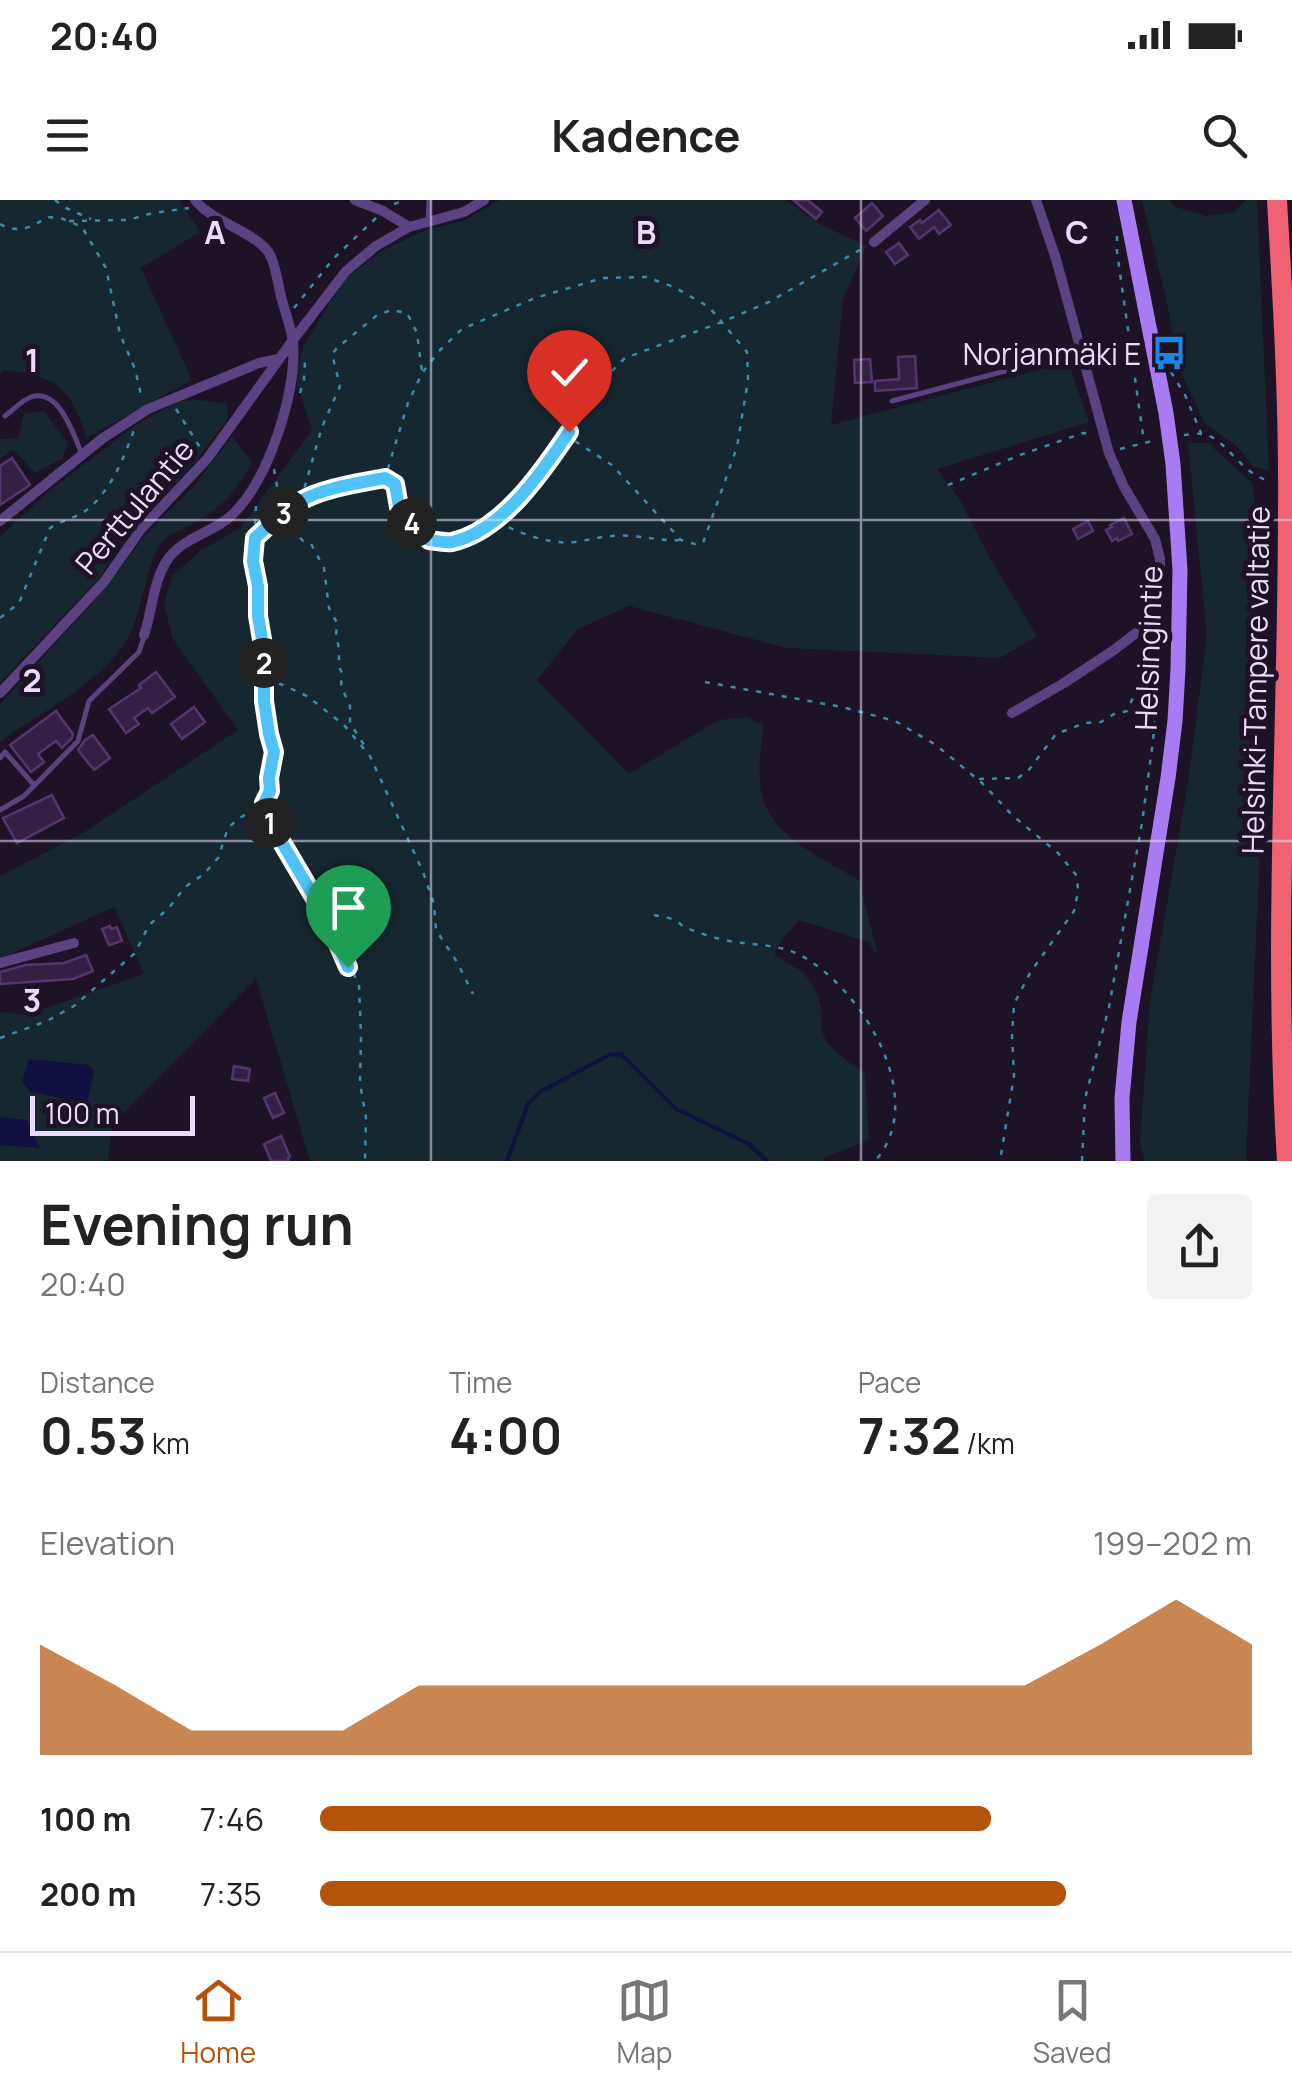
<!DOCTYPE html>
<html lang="en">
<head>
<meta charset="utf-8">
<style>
	:root { --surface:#fff; --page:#f2f2f2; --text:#222; --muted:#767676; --line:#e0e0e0; --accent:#b45309 }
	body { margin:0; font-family:Manrope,sans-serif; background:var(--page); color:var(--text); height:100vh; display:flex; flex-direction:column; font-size:38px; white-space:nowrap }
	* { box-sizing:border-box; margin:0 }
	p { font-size:32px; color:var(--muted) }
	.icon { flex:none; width:55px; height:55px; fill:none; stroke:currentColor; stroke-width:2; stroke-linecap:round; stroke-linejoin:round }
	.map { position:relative; height:961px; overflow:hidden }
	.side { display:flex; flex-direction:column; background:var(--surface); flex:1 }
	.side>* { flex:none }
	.scale { position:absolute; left:30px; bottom:25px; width:165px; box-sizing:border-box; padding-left:10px; border:5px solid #eadbfc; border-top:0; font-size:28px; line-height:35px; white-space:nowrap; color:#eadbfc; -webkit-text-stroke:8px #1d1226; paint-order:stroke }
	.pin { position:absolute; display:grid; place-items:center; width:85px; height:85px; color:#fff; margin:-102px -42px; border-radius:50% 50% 50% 0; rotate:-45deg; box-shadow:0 0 10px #0007 }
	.pin .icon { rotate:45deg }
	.km { position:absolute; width:50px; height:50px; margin:-25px; border-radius:50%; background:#222; color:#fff; font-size:28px; line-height:50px; text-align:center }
	.round { display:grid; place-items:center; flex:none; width:105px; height:105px; border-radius:10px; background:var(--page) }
	.headline { display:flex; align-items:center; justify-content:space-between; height:170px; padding:0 40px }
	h1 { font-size:55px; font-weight:700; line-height:75px }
	.figures { display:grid; grid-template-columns:repeat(3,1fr); gap:15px; height:170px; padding:10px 40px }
	.figures div { display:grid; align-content:center }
	.figures b { font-size:50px; font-weight:700 }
	.figures small { font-size:28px; font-weight:400 }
	.figures p { font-size:28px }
	.chart { height:280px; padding:20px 40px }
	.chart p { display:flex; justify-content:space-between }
	.chart svg { width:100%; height:180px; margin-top:10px; fill:var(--accent); opacity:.7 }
	ul { padding:0 40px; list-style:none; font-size:32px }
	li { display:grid; grid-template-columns:160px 120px 1fr; align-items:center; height:75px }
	li i { height:25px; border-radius:12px; background:var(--accent) }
	.status { display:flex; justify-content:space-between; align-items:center; height:70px; padding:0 50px; background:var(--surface); direction:ltr }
	.status svg { height:28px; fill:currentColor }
	header { display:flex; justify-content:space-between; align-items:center; height:130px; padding:0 40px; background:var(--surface); font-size:45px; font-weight:700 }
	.tab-bar { display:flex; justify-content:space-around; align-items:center; height:140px; border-top:2px solid var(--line); background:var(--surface); font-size:28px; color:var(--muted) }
	.tab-bar a { display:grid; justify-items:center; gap:5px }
	.tab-bar .selected { color:var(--accent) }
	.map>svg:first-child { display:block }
</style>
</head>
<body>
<div class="status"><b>20:40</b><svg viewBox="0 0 49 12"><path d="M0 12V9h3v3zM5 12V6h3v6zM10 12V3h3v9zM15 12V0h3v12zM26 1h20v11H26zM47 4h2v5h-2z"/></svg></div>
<header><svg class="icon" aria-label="menu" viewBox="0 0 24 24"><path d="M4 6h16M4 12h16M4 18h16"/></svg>Kadence<svg class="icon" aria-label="search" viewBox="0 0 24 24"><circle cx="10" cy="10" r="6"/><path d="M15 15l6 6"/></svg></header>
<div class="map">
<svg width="1292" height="961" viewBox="0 0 1292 961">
	<rect width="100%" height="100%" fill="#1d1226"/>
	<!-- green -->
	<path fill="#162730" d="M 0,0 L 180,0 L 200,32 L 141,68 L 192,180 L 86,238 C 73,189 54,175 4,170 L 0,174 Z
		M 500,0 L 786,0 L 820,24 L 866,46 L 843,100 L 831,225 L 1068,162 L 1089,222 L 937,269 L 960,300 L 991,360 L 1037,436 L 1000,458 L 786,448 L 629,406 L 578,429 L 537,480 L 629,574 L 718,520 L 748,517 L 763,525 C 762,546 757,569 761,590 C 768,636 823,658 859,680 L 878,756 L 868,742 L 799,720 L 777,747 L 775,756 C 801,769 816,779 821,809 C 822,816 821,827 823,834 C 830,851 851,863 865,874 L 869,940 L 823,958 L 823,961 L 310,961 L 256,779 L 113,924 L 108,961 L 0,961 L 0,812 L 25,815 L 144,774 L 114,707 L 0,759 L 0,676 L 83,633 L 238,530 L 173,439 L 164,405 L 172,376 L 200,351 L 240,328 L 312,230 L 295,178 L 304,144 L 345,79 L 385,49 L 426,30 L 463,21 Z
		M 1142,0 L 1170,0 L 1173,6 L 1206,16 L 1233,12 L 1246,0 L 1257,0 L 1269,271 L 1253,266 L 1237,246 L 1205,224 L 1179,168 L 1166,98 Z
		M 197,200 L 227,204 L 228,218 L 197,260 L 129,333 L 99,378 L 0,483 L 0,337 L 48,292 L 137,224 L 180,201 Z
		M 44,211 L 68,243 L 62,259 L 35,273 L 13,249 L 0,259 L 0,239 L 18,238 L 24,214 Z
		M 232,236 L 252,263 C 232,297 223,307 188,326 C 180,331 168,335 162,342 C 147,358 142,413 129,436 C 104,483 41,511 0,542 L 0,504 L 107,387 L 144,336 L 195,285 Z
		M 1188,243 L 1208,243 L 1252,283 L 1261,338 L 1262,603 L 1246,961 L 1145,961 L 1140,942 L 1150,801 L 1188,583 L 1207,435 Z"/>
	<!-- water -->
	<path fill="#101041" d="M 29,859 L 89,865 L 94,871 L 87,903 L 31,892 L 22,882 Z
		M 0,917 L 27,920 L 40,948 L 0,945 Z"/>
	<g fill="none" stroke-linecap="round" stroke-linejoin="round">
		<!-- stream -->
		<path stroke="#101041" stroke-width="4" d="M 507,961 L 528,904 L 540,892 L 609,855 L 621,854 L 676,909 L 749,944 L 767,961"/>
	</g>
	<!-- building -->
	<path fill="#352045" stroke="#55346f" stroke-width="2.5" d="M 793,0 L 808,0 L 822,12 L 816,19 Z
		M 872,3 L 883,16 L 866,31 L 855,18 Z
		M 939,10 L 951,25 L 939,34 L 934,27 L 919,39 L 910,27 L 920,20 L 922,23 Z
		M 899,43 L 908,55 L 895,64 L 886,52 Z
		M 915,156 L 917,188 L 875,191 L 875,181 L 899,179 L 898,157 Z
		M 870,159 L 872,182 L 855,183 L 854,160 Z
		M 12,258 L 30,285 L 0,305 L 0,266 Z
		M 1124,318 L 1132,334 L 1118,341 L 1117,338 L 1112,341 L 1106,330 L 1112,327 L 1110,325 Z
		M 1088,321 L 1093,331 L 1078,339 L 1073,329 Z
		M 156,472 L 175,497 L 152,513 L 148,508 L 134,518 L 139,524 L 126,533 L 109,509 L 141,488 L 139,485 Z
		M 194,507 L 205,522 L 182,539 L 171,524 Z
		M 56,511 L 73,534 L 72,538 L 62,548 L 56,541 L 38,554 L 44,562 L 31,572 L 10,545 Z
		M 93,535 L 110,558 L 94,570 L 78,550 L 85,540 Z
		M 52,595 L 64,618 L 17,643 L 3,618 Z
		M 110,726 L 111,729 L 117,727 L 122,741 L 109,745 L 102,729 Z
		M 86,755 L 93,771 L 73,779 L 0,784 L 0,772 L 26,765 L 64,763 Z
		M 234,866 L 250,869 L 248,881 L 232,879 Z
		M 275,893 L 284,913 L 273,918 L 264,898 Z
		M 281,936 L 290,957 L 288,958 L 289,961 L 271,961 L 264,944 Z"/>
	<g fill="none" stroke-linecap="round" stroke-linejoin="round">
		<!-- path -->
		<path stroke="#3c8cae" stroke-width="2.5" stroke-dasharray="5 8" stroke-linecap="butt" d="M 55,0 L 66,8 L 91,19
			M 394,4 L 406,0
			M 69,21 L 128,20 L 153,13 L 189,8
			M 0,24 C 18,34 31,28 47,17 L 61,18 L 82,27 L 106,68 L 120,134 L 135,169 L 142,199
			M 1117,36 L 1117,52 L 1144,242
			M 294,108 L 334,58 L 376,18
			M 1171,172 L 1185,195 L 1201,233
			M 300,193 L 304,180 L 305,162
			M 176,209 L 201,249
			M 568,235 L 592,206 L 613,170 L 625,158 L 722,122 L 769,102 L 865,47
			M 1184,235 C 1185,235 1200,233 1201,234 C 1226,236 1239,274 1270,281
			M 1120,249 L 1156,240
			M 274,269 L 277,286 L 276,304 L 279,316 L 303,341 L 311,344 L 324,368 L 329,408 L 337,423 L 336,436 L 339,448 L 339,467 L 342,473 L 341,486 L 350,506 L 350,523 L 366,548
			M 948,285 L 1020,255 L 1083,233 L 1092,234
			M 301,300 L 322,227 L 340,186 L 332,154 L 337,148 L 376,116 L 391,110 L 407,113 L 417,133 L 422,172
			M 256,306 L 253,361 L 258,386 L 259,416 L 263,451 L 264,501 L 269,534 L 275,552 L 269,578 L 270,591 L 264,603 L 271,624 L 327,719 L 359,785 L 361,835 L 360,883 L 366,918 L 365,961
			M 497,322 C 521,333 548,345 575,342 C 594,339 612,334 631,336 C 648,337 662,341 680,340
			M 255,338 C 269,325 283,311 299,302 C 324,288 358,283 385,278 L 408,203 L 422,173 L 440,150 L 462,129 L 535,98 L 603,78 L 646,77 L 674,87 L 709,107 L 747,152 L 748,180 L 737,247 L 703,343 L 695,344 L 681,340 L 612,265 L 567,236 C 543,268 466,380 420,331 C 403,313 399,308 395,284 L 385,278
			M 0,418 L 19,403 L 50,328 C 62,320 77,318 88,309 C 111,290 124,258 134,230
			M 267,478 L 307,496 L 344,525 L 370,556 L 423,672 L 434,704 L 436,730 L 457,762 L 473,794
			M 705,482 L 842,507 L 895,521 L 936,545 L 982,583 L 1013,616 L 1058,653 L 1077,676 L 1078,692 L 1074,711 L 1030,773 L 1014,804 L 1012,835 L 1014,876 L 1000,961
			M 979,579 L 1018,578 L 1028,571 L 1056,534 L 1085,523 L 1101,522 L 1114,514 L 1127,511 L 1137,489 L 1143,457 L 1149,442
			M 654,715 C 661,717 670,717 676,721 C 685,726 679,726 689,729 C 700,733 714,738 725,740 C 751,746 776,743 800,755 C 862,788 930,899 875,961
			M 0,838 L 47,821 L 74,806 L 135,753 L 149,725 L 169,708 L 185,687 L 204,674 L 218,658 L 228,628 L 238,619 L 263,604
			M 1082,961 L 1085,899 L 1109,807 L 1142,623 L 1153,541 L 1159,470 L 1148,437"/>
		<!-- service -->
		<path stroke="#5b4281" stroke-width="5" d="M 428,22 L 429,0
			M 892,201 L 1081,151
			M 5,216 C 13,210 22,200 31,197 C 59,188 73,233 81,252
			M 0,558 L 5,552 L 34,585
			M 0,610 L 24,596 L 78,541 L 89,501 L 139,452 L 144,437"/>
		<!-- minor -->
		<path stroke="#5b4281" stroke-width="10" d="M 355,0 L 383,11 L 409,27
			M 874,42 L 925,0
			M 0,321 L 103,238 L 148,209 L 259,163 L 278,159
			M 144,435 C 152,412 153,383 166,362 C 181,337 215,333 234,313 C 269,278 297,192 293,142 C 291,127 285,112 281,97 C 278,84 276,65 269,53 C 257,33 209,20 195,0
			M 0,493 L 104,382 L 141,329 L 207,259 L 293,140 L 346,71 L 376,46 L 409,27 L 464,12 L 484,0
			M 1012,513 L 1064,483 L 1114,450 L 1145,426 L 1157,402 L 1160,377 L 1160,359 L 1155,339 L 1124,287 L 1109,253 L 1056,59 L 1036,0
			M 0,763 L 74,743"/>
		<!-- secondary -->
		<path stroke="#a97bf2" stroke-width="15" d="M 1123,961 L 1122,898 L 1129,822 L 1168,578 L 1175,521 L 1178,469 L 1180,370 L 1173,264 L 1166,213 L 1124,0"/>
		<!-- motorway -->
		<path stroke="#f06172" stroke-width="20" d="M 1277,0 C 1283,103 1289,206 1288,310 C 1288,527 1273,744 1287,961"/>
	</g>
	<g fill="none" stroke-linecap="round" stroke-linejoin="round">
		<!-- route casing -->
		<g stroke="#fff" stroke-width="20">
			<path id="route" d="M 348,767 L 327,719 L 271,624 L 264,603 L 270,591 L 269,578 L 274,552 L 269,534 L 264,501 L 264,451 L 258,416 L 258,386 L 253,361 L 255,338 C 269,325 283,311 299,302 C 322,288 359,283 385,278 L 395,284 L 399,307 L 429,340 C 437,341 444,343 452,342 C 502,331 542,272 569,232"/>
		</g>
		<!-- route -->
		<use href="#route" stroke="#4fc3f7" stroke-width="12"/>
	</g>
	<!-- grid -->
	<path fill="none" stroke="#eadbfc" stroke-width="2.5" stroke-opacity="0.55" d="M 431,0 L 431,961M 861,0 L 861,961M 0,320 L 1292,320M 0,641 L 1292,641"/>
	<!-- icons -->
	<defs>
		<g id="bus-bare" transform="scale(2.7)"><path d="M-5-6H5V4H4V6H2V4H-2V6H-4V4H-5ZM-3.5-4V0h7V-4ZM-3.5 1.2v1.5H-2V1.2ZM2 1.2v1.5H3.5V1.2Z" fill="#1989e9" stroke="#1d1226" stroke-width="2.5" paint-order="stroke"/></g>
	</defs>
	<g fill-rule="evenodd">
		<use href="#bus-bare" x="1169" y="153"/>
	</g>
	<g text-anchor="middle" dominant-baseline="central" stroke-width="10" stroke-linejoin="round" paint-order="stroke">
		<!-- poi labels -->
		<g font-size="30" fill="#eadbfc" stroke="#1d1226" text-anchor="end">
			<text x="1141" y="153">Norjanmäki E</text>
		</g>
		<!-- street labels -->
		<g font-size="30" fill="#eadbfc" stroke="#1d1226">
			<text transform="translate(134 306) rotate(-50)">Perttulantie</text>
			<text transform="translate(1148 448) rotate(-88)">Helsingintie</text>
			<text transform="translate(1255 480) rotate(-89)">Helsinki-Tampere valtatie</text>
		</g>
	</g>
	<g font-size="32" text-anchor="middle" font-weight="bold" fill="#eadbfc" stroke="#1d1226" stroke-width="10" stroke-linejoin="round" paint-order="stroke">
		<text x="215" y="44">A</text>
		<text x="646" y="44">B</text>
		<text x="1077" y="44">C</text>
		<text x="32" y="172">1</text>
		<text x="32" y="492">2</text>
		<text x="32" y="812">3</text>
	</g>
</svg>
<div class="scale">100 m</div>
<div class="pin" style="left:348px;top:767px;background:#1e9e55"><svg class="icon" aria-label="arrive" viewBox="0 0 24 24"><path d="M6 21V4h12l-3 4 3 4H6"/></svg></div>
<div class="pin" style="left:569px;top:232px;background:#d93025"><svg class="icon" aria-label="check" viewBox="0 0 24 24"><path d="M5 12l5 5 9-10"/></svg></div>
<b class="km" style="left:270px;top:623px">1</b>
<b class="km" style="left:264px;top:463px">2</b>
<b class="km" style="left:284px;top:313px">3</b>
<b class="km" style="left:412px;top:323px">4</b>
</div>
<section class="side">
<div class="headline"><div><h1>Evening run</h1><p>20:40</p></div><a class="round"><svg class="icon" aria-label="share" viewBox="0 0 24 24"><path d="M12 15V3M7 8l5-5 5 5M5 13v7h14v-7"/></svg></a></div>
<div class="figures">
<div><p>Distance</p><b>0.53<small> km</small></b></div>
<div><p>Time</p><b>4:00</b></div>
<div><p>Pace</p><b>7:32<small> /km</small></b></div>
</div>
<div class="chart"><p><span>Elevation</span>199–202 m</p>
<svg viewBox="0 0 160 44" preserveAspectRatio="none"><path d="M0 44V17L10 27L20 38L30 38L40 38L50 27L60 27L70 27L80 27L90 27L100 27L110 27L120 27L130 27L140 17L150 6L160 17V44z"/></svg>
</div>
<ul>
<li><b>100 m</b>7:46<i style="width:72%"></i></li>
<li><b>200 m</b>7:35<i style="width:80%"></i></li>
</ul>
</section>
<nav class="tab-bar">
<a class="selected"><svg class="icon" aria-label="home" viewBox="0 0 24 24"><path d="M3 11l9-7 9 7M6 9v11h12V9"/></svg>Home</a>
<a><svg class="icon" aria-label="map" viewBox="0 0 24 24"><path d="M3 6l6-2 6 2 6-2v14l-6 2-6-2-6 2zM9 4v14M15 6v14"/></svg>Map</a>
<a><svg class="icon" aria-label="saved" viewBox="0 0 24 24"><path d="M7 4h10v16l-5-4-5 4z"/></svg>Saved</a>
</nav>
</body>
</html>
